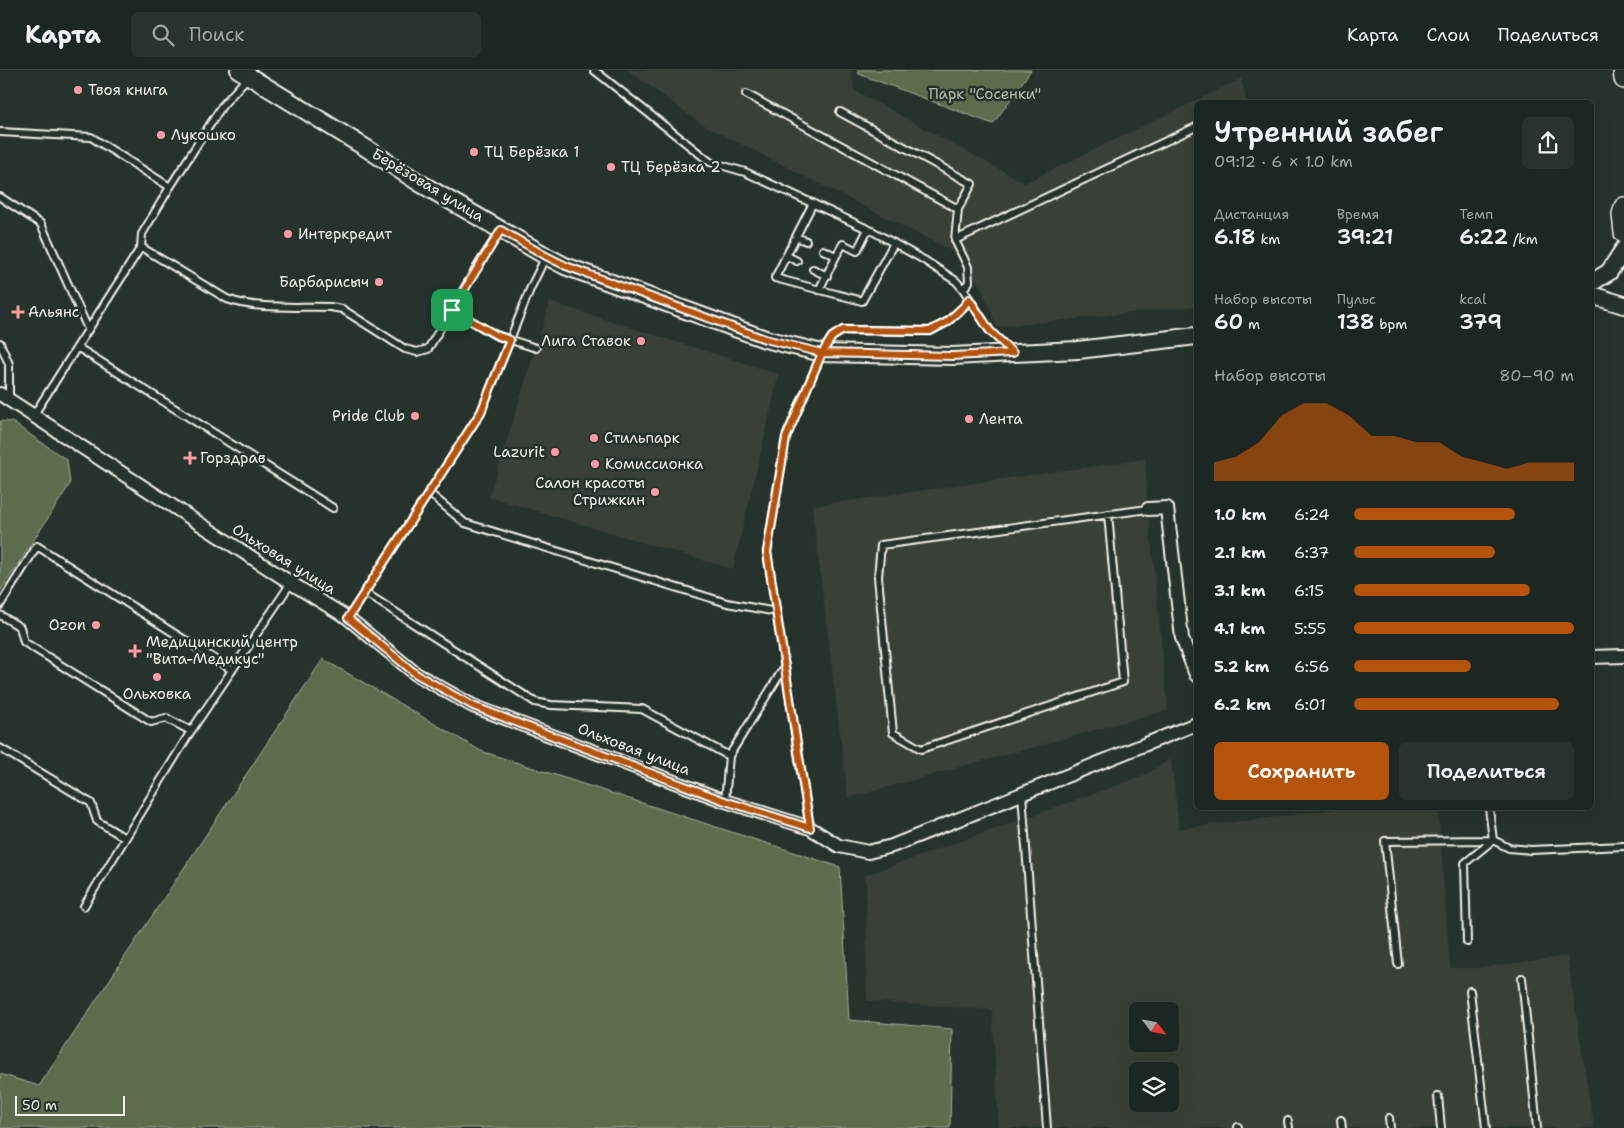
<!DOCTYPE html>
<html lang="ru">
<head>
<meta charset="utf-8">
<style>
	:root { --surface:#1c2622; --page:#29322f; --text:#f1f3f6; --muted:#a0a5a5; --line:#3a4340; --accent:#b45309 }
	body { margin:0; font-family:"Shantell Sans",sans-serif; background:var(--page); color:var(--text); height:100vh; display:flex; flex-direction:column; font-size:19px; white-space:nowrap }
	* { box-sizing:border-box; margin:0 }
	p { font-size:16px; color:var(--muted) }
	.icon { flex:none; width:28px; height:28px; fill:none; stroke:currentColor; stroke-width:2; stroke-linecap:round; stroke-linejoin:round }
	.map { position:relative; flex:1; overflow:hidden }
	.details { position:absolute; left:1194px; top:30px; width:400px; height:710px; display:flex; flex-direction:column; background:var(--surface); border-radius:8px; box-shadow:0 5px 20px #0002,0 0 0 1px var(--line) }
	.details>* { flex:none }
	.needle { width:32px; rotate:122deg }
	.fabs { position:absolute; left:1129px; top:932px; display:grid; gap:10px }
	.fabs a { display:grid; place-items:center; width:50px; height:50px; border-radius:8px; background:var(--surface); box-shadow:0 5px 20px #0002,0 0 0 1px var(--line); font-size:25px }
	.scale { position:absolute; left:15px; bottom:12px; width:110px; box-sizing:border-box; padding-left:5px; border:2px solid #f4f1e8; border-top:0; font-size:14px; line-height:18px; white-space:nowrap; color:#f4f1e8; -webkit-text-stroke:4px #26332d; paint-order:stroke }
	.pin { position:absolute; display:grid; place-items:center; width:42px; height:42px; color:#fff; margin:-21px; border-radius:10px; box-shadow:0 2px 8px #0006 }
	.round { display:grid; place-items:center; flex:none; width:52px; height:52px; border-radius:8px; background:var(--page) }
	.overview { display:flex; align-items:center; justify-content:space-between; height:85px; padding:0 20px }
	h1 { font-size:28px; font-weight:600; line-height:38px }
	.metrics { display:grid; grid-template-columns:repeat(3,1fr); gap:8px; height:85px; padding:5px 20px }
	.metrics div { display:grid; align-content:center }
	.metrics b { font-size:21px; font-weight:600 }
	.metrics small { font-size:14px; font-weight:400 }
	.metrics p { font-size:14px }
	.chart { height:140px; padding:10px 20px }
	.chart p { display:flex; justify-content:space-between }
	.chart svg { width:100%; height:90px; margin-top:5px; fill:var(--accent); opacity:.7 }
	.button { display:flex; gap:10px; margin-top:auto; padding:10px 20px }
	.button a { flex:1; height:58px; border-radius:8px; background:var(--accent); color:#fff; font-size:20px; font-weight:600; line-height:58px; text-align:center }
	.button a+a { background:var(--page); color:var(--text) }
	ul { padding:0 20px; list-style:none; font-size:16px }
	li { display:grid; grid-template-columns:80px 60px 1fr; align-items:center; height:38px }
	li i { height:12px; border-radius:6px; background:var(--accent) }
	header { display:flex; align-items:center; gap:30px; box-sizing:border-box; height:70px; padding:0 25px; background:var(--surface); border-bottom:1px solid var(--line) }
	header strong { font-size:24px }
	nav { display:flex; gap:28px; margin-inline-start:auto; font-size:18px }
	.search { width:350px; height:45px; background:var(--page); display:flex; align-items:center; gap:12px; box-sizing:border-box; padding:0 18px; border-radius:8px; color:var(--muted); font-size:19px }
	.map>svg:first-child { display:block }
</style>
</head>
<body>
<header>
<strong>Карта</strong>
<div class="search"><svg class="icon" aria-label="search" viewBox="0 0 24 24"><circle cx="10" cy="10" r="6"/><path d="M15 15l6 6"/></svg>Поиск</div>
<nav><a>Карта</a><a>Слои</a><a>Поделиться</a></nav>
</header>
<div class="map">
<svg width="1624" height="1058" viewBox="0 0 1624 1058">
	<rect width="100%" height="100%" fill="#26332d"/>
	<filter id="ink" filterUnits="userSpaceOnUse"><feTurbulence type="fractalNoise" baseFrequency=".02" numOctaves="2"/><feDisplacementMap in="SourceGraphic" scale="10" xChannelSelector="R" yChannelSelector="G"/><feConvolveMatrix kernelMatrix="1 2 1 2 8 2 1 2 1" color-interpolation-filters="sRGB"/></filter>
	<g filter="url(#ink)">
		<!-- built -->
		<path fill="#384137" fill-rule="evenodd" d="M 628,0 L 852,0 L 854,20 L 1025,113 L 1241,9 L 1247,32 L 1196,32 L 1196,236 L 997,257 L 981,217 L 950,180 L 700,53 Z
			M 550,232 L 779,304 L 733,499 L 489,427 Z
			M 1145,389 L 1148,439 L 1168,640 L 848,728 L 812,436 Z
			M 1171,689 L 1179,759 L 1344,738 L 1438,738 L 1450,898 L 1480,898 L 1567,886 L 1594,1058 L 999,1058 L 992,940 L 867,931 L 866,805 L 1143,706 ZM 1138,941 L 1170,941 L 1170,974 L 1138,974 ZM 1138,1001 L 1170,1001 L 1170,1034 L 1138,1034 Z"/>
		<!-- green -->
		<path fill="#5c6c4e" stroke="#a8ae9b" d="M 857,0 L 1031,0 L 993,54 L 859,4 Z
			M 0,351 L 12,352 L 67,390 L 70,414 L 0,522 Z
			M 323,589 L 481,681 L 840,797 L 849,950 L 952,959 L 950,1058 L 0,1058 L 0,1004 L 39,1016 Z"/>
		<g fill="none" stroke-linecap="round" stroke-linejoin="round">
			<!-- service casing -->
			<g stroke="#f4f1e8" stroke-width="10">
				<path id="service" d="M 594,0 L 710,92 L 745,102 L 874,162 L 924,190 L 956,211 L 963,219 L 990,261 L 1011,281
					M 248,7 L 222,36 L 170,117 L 142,164 L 141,177 L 227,229 C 257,240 297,236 330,237 L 342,239 L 405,279 L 417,282 L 428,279 L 480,192 L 501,160
					M 746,24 L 958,139 L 955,170 L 968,197 L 969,212 L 963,219
					M 840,42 L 972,114 L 958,139
					M 0,62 L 91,67 L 170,117
					M 0,127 L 41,154 L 88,259
					M 813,133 L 775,208 L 862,231 L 894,173
					M 796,167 L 806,171
					M 955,170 L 1196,57
					M 823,180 L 836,186 L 843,174 L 857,181 L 868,159
					M 787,186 L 797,191
					M 813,199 L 827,206
					M 819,220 L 836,186
					M 452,239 L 495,265 L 536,278
					M 0,273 L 9,294 L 9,329
					M 77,277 L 333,438
					M 33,346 L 141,177
					M 428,422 L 465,453 L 727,533 L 777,542
					M 1108,444 L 1123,612 L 921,679 L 893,663 L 878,507 L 881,475 L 1148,439
					M 364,522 L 535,632 L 551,635 L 642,639 L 729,686 L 725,731
					M 0,535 L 37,476 L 232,600
					M 0,545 L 20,557 L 24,572 L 151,652 L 166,648 L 191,661
					M 348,548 L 481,342 L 531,217 L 546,186
					M 0,678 L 91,733 L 97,751 L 125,768
					M 729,686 L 785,596
					M 1022,724 L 1047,1058
					M 1489,738 L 1493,770 L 1509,778 L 1531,780 L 1624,776
					M 810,758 L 767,482 L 786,367 L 822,283 L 832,267 L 843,260 L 930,261 L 947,252 L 964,237 L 969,229
					M 84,836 L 191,661 L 291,513
					M 1398,894 L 1385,771 L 1493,770 L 1465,793 L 1467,872
					M 1522,908 L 1537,1058
					M 1470,921 L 1486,1058
					M 1438,1026 L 1441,1058
					M 1389,1048 L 1390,1058
					M 1341,1050 L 1342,1058
					M 1288,1051 L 1289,1058
					M 1238,1057 L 1238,1058"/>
			</g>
			<!-- minor casing -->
			<g stroke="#f4f1e8" stroke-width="16">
				<path id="minor" d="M 0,324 L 291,513 L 348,548 L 416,604 L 473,636 L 725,731 L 810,758 L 839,776 L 868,782 L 892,776 L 1196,654
					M 1148,439 L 1167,438 L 1182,568 L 1196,605
					M 1591,587 L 1624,586"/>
			</g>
			<!-- tertiary casing -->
			<g stroke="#f4f1e8" stroke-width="20">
				<path id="tertiary" d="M 239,0 L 366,78 L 418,112 L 546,186 L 565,196 L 765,269 L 822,283 L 953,286 L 1078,280 L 1196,266
					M 1591,213 L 1609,202 L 1624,179
					M 1591,225 L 1624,235"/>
			</g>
			<!-- secondary casing -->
			<g stroke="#f4f1e8" stroke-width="22">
				<path id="secondary" d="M 1623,0 L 1624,9
					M 1624,137 L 1622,144 L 1624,163"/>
			</g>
			<!-- service -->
			<use href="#service" stroke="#26332d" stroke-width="6"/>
			<!-- minor -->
			<use href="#minor" stroke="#26332d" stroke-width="12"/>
			<!-- tertiary -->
			<use href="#tertiary" stroke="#26332d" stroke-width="16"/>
			<!-- secondary -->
			<use href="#secondary" stroke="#26332d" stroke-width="19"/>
		</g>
	</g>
	<g fill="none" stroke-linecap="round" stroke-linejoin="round" filter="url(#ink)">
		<!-- route casing -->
		<g stroke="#fff" stroke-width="10">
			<path id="route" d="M 452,240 L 496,265 L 510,270 L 481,342 L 348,548 L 416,604 L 473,636 L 725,731 L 810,758 L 767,482 L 786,368 L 822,283 L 832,267 L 843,260 L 930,261 L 947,252 L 964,236 L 969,229 L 990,261 L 1013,283 L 952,286 L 822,283 L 765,269 L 566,196 L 546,186 L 501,160 L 452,240"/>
		</g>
		<!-- route -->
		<use href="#route" stroke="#b45309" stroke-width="6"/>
	</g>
	<!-- markers -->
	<g fill="#ff9aa2" stroke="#26332d" stroke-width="2">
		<circle cx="78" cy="20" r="5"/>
		<circle cx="161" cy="65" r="5"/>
		<circle cx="474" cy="82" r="5"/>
		<circle cx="611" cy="97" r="5"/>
		<circle cx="288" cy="164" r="5"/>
		<circle cx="379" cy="212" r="5"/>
		<path d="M15.5 234.5h5v5h5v5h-5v5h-5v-5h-5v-5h5z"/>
		<circle cx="641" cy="271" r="5"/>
		<circle cx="415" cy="346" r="5"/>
		<circle cx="969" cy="349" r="5"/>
		<circle cx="594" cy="368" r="5"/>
		<circle cx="555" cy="382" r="5"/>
		<path d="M187.5 380.5h5v5h5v5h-5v5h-5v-5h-5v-5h5z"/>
		<circle cx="595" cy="394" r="5"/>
		<circle cx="655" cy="422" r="5"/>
		<circle cx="96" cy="555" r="5"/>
		<path d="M132.5 573.5h5v5h5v5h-5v5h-5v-5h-5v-5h5z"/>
		<circle cx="157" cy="607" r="5"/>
	</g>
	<g text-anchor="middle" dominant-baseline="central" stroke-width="5" stroke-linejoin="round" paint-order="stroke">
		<!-- poi labels -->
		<g font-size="15" fill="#f4f1e8" stroke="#26332d" text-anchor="start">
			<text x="88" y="20">Твоя книга</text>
			<text x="171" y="65">Лукошко</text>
			<text x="484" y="82">ТЦ Берёзка 1</text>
			<text x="621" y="97">ТЦ Берёзка 2</text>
			<text x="298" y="164">Интеркредит</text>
			<text x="369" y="212" text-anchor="end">Барбарисыч</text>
			<text x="28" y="242">Альянс</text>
			<text x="631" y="271" text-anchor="end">Лига Ставок</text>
			<text x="405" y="346" text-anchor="end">Pride Club</text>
			<text x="979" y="349">Лента</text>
			<text x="604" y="368">Стильпарк</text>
			<text x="545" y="382" text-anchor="end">Lazurit</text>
			<text x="200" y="388">Горздрав</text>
			<text x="605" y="394">Комиссионка</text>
			<text x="645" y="413" text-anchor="end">Салон красоты<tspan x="645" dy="17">Стрижкин</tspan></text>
			<text x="86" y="555" text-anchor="end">Ozon</text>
			<text x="146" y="572">Медицинский центр<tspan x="146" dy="17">"Вита-Медикус"</tspan></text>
			<text x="157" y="624" text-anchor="middle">Ольховка</text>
		</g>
		<!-- park labels -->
		<g font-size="15" fill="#b7bcaa" stroke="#26332d">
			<text x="985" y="24">Парк "Сосенки"</text>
		</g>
		<!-- street labels -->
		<g font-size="15" fill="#f4f1e8" stroke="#26332d">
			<text transform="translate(428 115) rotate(31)">Берёзовая улица</text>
			<text transform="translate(284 489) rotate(32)">Ольховая улица</text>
			<text transform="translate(634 679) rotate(21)">Ольховая улица</text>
		</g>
	</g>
</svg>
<div class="fabs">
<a><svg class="needle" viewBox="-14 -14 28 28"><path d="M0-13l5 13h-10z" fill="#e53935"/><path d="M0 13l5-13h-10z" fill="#a0a5a5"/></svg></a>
<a><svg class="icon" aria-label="layers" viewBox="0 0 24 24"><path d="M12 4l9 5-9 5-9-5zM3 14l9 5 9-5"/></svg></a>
</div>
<div class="scale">50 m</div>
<div class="pin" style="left:452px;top:240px;background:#1e9e55"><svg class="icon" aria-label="arrive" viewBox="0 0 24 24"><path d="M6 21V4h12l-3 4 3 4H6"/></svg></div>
<section class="details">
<div class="overview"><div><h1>Утренний забег</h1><p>09:12 · 6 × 1.0 km</p></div><a class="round"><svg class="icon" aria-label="share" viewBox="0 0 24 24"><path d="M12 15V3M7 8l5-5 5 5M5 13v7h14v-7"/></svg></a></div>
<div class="metrics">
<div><p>Дистанция</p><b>6.18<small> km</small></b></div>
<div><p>Время</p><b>39:21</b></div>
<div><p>Темп</p><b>6:22<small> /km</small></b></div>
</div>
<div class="metrics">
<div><p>Набор высоты</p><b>60<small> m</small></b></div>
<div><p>Пульс</p><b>138<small> bpm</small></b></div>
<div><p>kcal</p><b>379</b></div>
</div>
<div class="chart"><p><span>Набор высоты</span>80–90 m</p>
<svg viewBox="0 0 160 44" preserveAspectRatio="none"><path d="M0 44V35L10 32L20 25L30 12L40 6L50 6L60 12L70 22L80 22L90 25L100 25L110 32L120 35L130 38L140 35L150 35L160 35V44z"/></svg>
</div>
<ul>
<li><b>1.0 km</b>6:24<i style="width:73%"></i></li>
<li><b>2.1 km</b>6:37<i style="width:64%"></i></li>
<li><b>3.1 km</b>6:15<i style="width:80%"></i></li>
<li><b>4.1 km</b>5:55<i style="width:100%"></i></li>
<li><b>5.2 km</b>6:56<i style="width:53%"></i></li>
<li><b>6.2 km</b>6:01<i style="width:93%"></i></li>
</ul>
<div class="button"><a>Сохранить</a><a>Поделиться</a></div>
</section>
</div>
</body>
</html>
